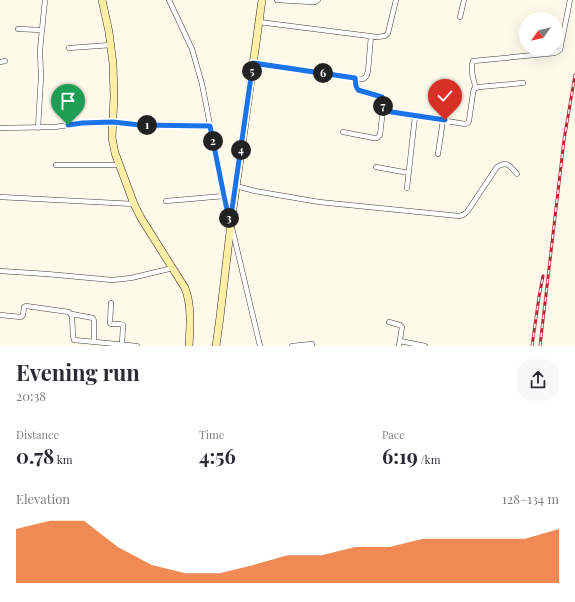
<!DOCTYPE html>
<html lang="en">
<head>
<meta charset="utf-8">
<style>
	:root { --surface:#fff; --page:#f7f7f7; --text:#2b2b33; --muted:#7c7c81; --accent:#ea580c }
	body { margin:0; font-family:"Playfair Display",serif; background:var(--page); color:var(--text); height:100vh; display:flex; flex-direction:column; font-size:15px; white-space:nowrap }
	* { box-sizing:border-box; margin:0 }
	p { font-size:13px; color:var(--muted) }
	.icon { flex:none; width:22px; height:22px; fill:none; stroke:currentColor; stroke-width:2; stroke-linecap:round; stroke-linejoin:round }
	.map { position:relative; height:346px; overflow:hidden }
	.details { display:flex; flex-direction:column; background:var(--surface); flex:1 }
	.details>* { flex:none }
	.needle { width:26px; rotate:236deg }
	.buttons { position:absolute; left:519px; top:12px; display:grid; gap:8px }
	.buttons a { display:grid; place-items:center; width:44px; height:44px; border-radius:50%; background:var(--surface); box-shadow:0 4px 16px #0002; font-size:20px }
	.pin { position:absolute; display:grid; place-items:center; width:34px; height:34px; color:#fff; margin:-41px -17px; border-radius:50% 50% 50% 0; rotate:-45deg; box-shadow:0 0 4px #0007 }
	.pin .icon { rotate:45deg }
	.km { position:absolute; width:20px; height:20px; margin:-10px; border-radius:50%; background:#222; color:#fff; font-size:11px; line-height:20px; text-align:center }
	.round { display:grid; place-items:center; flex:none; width:42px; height:42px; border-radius:16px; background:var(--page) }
	.headline { display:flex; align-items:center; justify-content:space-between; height:68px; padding:0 16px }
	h1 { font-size:22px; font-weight:700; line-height:30px }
	.stats { display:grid; grid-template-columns:repeat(3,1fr); gap:6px; height:68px; padding:4px 16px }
	.stats div { display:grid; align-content:center }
	.stats b { font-size:20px; font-weight:700 }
	.stats small { font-size:11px; font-weight:400 }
	.stats p { font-size:11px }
	.chart { height:112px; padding:8px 16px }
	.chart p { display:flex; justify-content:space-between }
	.chart svg { width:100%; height:72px; margin-top:4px; fill:var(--accent); opacity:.7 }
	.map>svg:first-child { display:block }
</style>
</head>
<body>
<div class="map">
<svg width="575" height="346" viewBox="0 0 575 346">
	<rect width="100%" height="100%" fill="#fff9ea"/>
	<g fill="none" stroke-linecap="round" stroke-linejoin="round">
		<!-- street casing -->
		<g stroke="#3f3f3f" stroke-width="5.5">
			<path id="street" d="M 169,0 L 192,49 L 202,84 L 224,196 L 230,219
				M 277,0 L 312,2 L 315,2 L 318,0
				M 460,17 L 464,0
				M 259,22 L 377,37 L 385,36 L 388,33 L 396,0
				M 18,29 L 42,30
				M 69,48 L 111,45
				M 0,62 L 5,61
				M 253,63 L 363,79 C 367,77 367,75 368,71 L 371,36
				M 355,77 L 356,86 L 359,89 L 382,97 L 383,100 L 383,109 L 385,111 L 465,124 L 468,123 L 469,121 L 473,93 L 474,89 L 479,87 L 523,83
				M 476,88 C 473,79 470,69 473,61 L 555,53 L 560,50 L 570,0
				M 0,128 L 55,127 L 82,123 L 113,122 L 140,125 L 210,126
				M 38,128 L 41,77 L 40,50 L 45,0
				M 343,132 L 374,138 L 377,138 L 380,135 L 383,109
				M 438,154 L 443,120
				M 56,165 L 118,165
				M 376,167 L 409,173
				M 236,186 L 255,191 L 319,202 L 459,216 L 463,215 L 467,212 L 497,167 C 507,160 511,167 517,174
				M 407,188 L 415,116
				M 0,197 L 134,204
				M 166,201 L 224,196
				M 232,228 L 260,346
				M 0,271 L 47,274 L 112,280 L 131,278 L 173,268
				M 111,303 L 110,323 L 111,324 L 120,324 L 123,325 L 122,345
				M 72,314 L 93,318 L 94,321 L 94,341
				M 0,315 L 21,317 L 23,315 L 24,307 L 26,306 L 69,312 L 72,316 L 73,336 L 74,340 L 137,346
				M 389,322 L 400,325 L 402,327 L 399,346
				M 400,341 L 425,346
				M 292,346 L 312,344"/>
		</g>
		<!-- secondary casing -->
		<g stroke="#2e2e2e" stroke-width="8">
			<path id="secondary" d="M 102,0 L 109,32 L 113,64 L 114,96 L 112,138 L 115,153 L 134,204 L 141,218 L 185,288 C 192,306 190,327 189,346
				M 216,346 L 220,317 L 231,223 L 262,0"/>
		</g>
		<!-- street -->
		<use href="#street" stroke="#fff" stroke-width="4.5"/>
		<!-- secondary -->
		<use href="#secondary" stroke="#ffefa6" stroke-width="7"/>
		<!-- rail casing -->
		<g stroke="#bb2536" stroke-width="3">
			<path id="rail" d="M 532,346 L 539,297 L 543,276
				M 540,346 L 564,140 L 575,75"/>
		</g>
		<!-- rail -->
		<use href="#rail" stroke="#fff" stroke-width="1.5" stroke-dasharray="4.5" stroke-linecap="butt"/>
	</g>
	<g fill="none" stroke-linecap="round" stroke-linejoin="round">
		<!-- route casing -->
		<g stroke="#fff" stroke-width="8">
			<path id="route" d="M 68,125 L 82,123 L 113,122 L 140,125 L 210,126 L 224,196 L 230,223 L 253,63 L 355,78 L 356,86 L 358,90 L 382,97 L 383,100 L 383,109 L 385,111 L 445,120"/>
		</g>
		<!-- route -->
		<use href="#route" stroke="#1a73e8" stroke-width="5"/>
	</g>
</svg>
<div class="buttons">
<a><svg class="needle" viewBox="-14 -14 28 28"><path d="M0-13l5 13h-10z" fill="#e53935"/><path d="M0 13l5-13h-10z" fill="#7c7c81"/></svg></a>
</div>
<div class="pin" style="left:68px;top:125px;background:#1e9e55"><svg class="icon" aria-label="arrive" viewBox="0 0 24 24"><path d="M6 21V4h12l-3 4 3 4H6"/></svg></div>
<div class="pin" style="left:445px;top:120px;background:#d93025"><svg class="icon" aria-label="check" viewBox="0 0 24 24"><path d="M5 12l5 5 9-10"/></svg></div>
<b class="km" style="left:147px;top:125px">1</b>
<b class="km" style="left:213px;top:141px">2</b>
<b class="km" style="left:229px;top:218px">3</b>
<b class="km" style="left:241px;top:150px">4</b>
<b class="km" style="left:252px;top:71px">5</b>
<b class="km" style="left:323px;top:73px">6</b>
<b class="km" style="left:383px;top:106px">7</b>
</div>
<section class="details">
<div class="headline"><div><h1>Evening run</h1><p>20:38</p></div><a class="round"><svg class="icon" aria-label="share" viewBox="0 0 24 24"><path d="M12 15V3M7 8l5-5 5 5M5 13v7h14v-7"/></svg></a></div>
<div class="stats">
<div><p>Distance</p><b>0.78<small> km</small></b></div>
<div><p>Time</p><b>4:56</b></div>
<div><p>Pace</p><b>6:19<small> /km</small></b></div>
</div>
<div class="chart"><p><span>Elevation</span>128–134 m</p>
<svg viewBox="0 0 160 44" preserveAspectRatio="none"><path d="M0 44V11L10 6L20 6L30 22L40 33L50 38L60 38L70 33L80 27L90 27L100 22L110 22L120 17L130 17L140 17L150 17L160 11V44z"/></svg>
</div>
</section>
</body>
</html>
